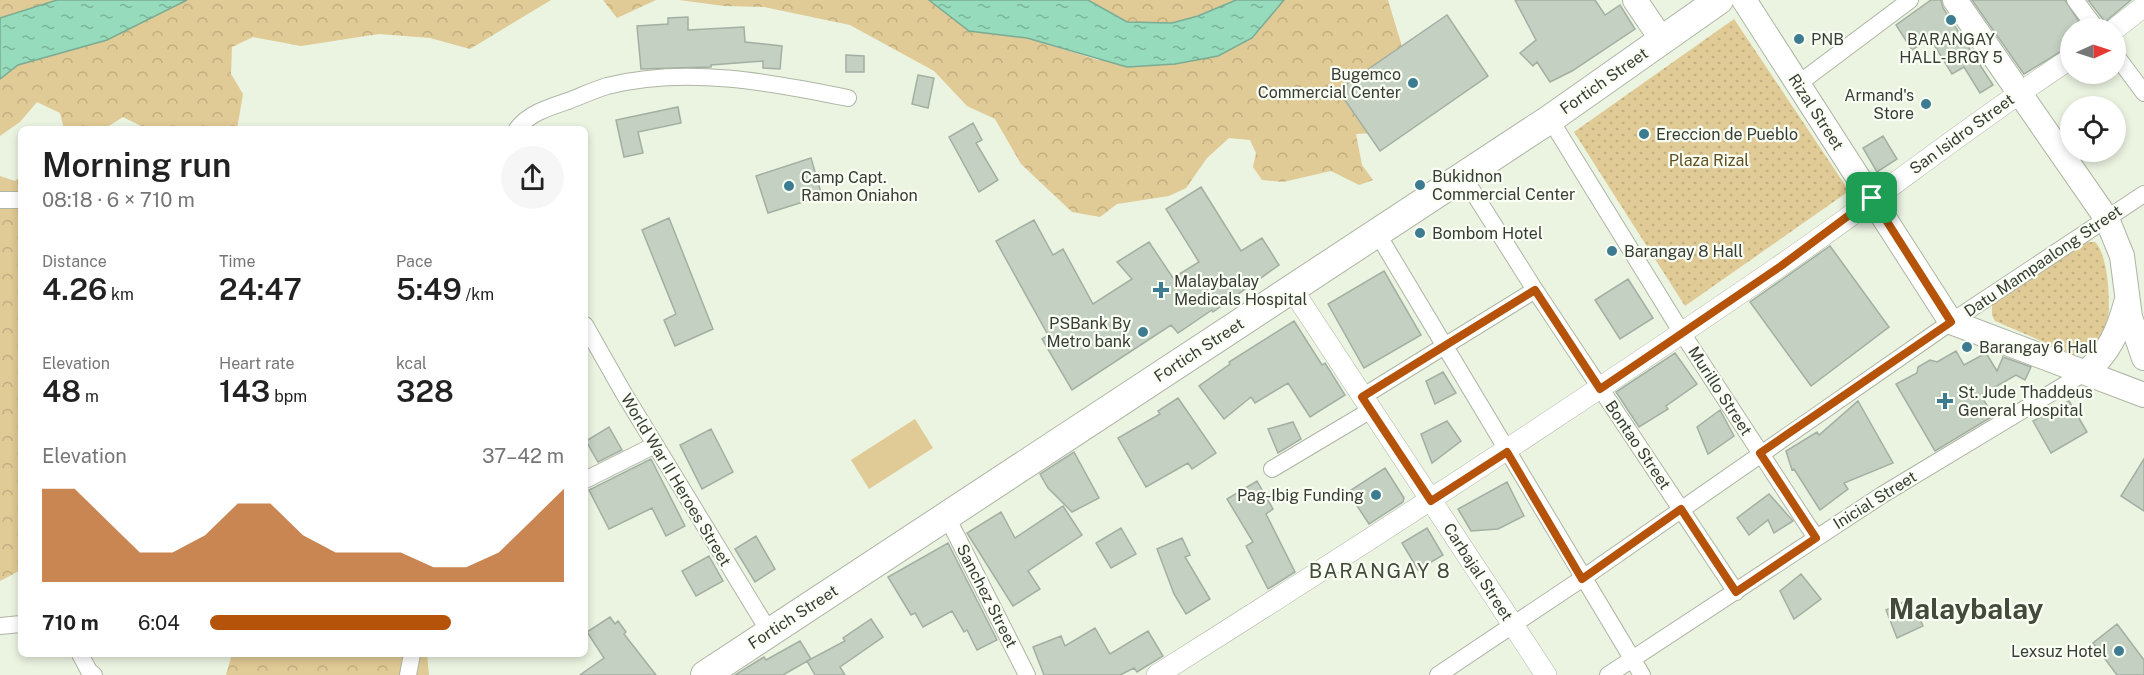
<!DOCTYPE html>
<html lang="en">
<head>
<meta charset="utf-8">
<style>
	:root { --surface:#fff; --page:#f6f6f6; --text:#222; --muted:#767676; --accent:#b45309 }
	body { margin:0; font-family:"Public Sans",sans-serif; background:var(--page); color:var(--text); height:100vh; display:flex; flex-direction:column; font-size:22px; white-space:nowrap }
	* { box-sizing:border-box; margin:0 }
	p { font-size:20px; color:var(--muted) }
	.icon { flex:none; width:33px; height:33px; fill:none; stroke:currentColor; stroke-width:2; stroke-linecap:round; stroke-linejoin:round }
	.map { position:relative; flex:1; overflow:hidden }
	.panel { position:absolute; left:18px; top:126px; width:570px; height:531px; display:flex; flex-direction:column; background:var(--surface); border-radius:9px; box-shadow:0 3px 9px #0003 }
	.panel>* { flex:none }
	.needle { width:39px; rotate:87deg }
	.tools { position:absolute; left:2060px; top:18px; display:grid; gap:12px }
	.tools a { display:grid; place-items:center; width:66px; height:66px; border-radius:50%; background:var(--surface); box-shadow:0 3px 9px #0003; font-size:30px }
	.pin { position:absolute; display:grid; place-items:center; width:51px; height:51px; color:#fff; margin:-26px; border-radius:12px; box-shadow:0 3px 9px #0006 }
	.round { display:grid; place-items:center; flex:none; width:63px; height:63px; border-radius:32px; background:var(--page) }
	.head { display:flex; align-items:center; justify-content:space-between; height:102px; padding:0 24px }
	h1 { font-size:33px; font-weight:600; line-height:45px }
	.stats { display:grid; grid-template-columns:repeat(3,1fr); gap:9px; height:102px; padding:6px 24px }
	.stats div { display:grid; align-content:center }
	.stats b { font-size:30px; font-weight:600 }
	.stats small { font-size:16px; font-weight:400 }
	.stats p { font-size:16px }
	.chart { height:168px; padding:12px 24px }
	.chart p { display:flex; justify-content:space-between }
	.chart svg { width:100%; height:108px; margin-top:6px; fill:var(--accent); opacity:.7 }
	ul { padding:0 24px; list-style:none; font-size:20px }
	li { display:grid; grid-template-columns:96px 72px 1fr; align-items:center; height:45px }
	li i { height:15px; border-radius:8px; background:var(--accent) }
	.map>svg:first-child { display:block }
</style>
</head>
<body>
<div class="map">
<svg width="2144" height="675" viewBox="0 0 2144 675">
	<defs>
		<pattern id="forest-crowns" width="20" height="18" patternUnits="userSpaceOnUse" patternTransform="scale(1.5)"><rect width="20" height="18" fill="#e0ca95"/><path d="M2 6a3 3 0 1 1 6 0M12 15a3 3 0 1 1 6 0" fill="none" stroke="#c1ae81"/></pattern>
		<pattern id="park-dots" width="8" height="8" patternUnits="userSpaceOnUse" patternTransform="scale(1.5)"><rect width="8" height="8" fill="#e0ca95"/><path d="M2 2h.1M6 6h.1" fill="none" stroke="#c1ae81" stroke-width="1.8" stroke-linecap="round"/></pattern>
		<pattern id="water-ripples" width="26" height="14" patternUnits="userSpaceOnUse" patternTransform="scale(1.5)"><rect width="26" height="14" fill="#96dcbc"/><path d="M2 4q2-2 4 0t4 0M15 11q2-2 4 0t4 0" fill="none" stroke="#7bb49a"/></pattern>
	</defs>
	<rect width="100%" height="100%" fill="#ebf3e1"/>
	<!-- forest -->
	<path fill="url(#forest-crowns)" d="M 0,0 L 57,0 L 0,18 Z
		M 187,0 L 551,0 L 470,49 L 430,38 L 379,34 L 301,46 L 253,37 L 232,47 L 231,74 L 243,94 L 237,129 L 147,129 L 123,117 L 104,129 L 64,129 L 60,113 L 37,102 L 20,122 L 0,136 L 0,79 L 18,65 L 107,40 Z
		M 603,0 L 656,0 L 617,18 Z
		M 679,0 L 929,0 L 969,31 L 1027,38 L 1098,60 L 1252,38 L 1284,0 L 1388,0 L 1401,43 L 1403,62 L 1374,133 L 1356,134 L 1362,165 L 1373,180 L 1359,185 L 1331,171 L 1283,182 L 1262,180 L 1253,167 L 1256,153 L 1250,140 L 1229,138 L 1207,158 L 1186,188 L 1169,196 L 1117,204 L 1100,217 L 1072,212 L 1021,164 L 995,119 L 967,106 L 934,71 L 850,25 L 764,7 L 724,6 Z
		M 1088,0 L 1236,0 L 1198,16 L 1172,23 L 1127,22 Z
		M 0,176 L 15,181 L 21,176 L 21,570 L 0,581 Z
		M 232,654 L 427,654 L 429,675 L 226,675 Z"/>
	<!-- park -->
	<path fill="url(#park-dots)" d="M 1734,19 L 1849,191 L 1685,306 L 1574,132 Z
		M 2088,242 L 2095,242 C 2110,256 2113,321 2103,339 C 2099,345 2094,349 2090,354 L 2074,355 L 1995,321 L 1992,315 L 1992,305 L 2077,246 Z"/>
	<!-- pitch -->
	<path fill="#e0ca95" d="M 915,419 L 933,448 L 869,489 L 851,460 Z"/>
	<!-- water -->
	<path fill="url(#water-ripples)" stroke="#7aac94" stroke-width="1.5" d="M 57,0 L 187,0 L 107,40 L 18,65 L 0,79 L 0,18 Z
		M 929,0 L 1088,0 L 1127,22 L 1172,23 L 1198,16 L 1236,0 L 1284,0 L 1252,38 L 1218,56 L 1175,64 L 1127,67 L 1027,38 L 969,31 Z"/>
	<!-- building -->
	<path fill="#c3d0c2" stroke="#a2afa2" stroke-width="1.5" d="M 1515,0 L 1595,0 L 1605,15 L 1620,5 L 1635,29 L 1572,71 L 1550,82 L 1537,62 L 1533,66 L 1520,53 L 1536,40 Z
		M 1931,0 L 1941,0 L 1943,8 L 1993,85 L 1980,93 L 1964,67 L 1952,74 L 1930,38 L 1912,50 L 1896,25 Z
		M 1972,0 L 2065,0 L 2083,28 L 2070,28 L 2070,46 L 2024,74 Z
		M 2088,0 L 2131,0 L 2105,22 Z
		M 1447,15 L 1488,76 L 1380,151 L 1338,90 Z
		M 688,17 L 688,30 L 744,27 L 745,42 L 782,46 L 780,69 L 763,68 L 763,61 L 711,65 L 711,67 L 641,69 L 637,26 L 668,24 L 668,18 Z
		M 846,55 L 864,56 L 864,72 L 846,72 Z
		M 918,75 L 934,78 L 928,108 L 912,104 Z
		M 678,107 L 681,123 L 638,132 L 643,153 L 624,157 L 616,120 Z
		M 973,123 L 982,140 L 976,143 L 998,180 L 979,192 L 949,137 Z
		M 1883,136 L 1897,159 L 1877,172 L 1863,148 Z
		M 811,158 L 822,196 L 768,213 L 756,176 Z
		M 1201,187 L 1241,251 L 1262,238 L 1279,265 L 1213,312 L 1212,310 L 1178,333 L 1171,325 L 1072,390 L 1042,339 L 1048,335 L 996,241 L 1034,220 L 1053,255 L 1063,249 L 1093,304 L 1132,279 L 1117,262 L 1149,242 L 1173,278 L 1199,262 L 1166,209 Z
		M 669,218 L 713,329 L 675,346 L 664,320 L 676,314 L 642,230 Z
		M 1830,246 L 1889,327 L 1811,386 L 1750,302 Z
		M 1384,271 L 1421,335 L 1364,368 L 1328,304 Z
		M 1628,279 L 1653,318 L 1620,339 L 1595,300 Z
		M 1294,321 L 1322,365 L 1325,363 L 1345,395 L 1310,417 L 1288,383 L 1255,403 L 1251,397 L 1224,419 L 1199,386 L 1230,364 L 1229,362 Z
		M 1956,351 L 1964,365 L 1986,353 L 1997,371 L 2003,357 L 2031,367 L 2025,380 L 2016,375 L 1981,395 L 1993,416 L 1935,451 L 1896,384 L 1917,373 L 1918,367 L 1930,360 L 1937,362 Z
		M 1675,353 L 1697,384 L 1666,406 L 1668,409 L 1639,427 L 1616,392 Z
		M 1443,372 L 1456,393 L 1435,404 L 1426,381 Z
		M 1178,398 L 1216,453 L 1192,469 L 1188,463 L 1146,487 L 1118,438 L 1160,414 L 1158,411 Z
		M 1858,401 L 1893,463 L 1844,483 L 1848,489 L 1820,510 L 1794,469 L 1792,470 L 1786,451 L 1817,432 L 1819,435 Z
		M 2069,401 L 2087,432 L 2051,453 L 2033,421 Z
		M 1720,410 L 1734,436 L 1708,454 L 1697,427 Z
		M 1447,421 L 1461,441 L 1432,463 L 1421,434 Z
		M 1293,422 L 1301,439 L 1278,453 L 1268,429 Z
		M 609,427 L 622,450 L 598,462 L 586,441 Z
		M 711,429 L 733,472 L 702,489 L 680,445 Z
		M 1074,452 L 1099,498 L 1072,512 L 1048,488 L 1040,474 Z
		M 651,459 L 685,526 L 666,536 L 652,508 L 609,529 L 589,490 Z
		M 2144,459 L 2144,511 L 2121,496 Z
		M 1385,468 L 1404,498 L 1403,502 L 1369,524 L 1348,492 Z
		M 1257,481 L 1273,509 L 1266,514 L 1295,572 L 1268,589 L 1246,546 L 1253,542 L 1227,499 Z
		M 1507,482 L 1524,516 L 1498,529 L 1471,531 L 1458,509 Z
		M 1769,494 L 1793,521 L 1774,533 L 1768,520 L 1749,535 L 1737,518 Z
		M 1063,506 L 1082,535 L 1028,571 L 1040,589 L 1013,606 L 967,533 L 1001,512 L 1015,538 Z
		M 1121,528 L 1136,554 L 1111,568 L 1096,543 Z
		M 1427,528 L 1443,555 L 1418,570 L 1402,543 Z
		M 756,536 L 775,569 L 755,582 L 735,549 Z
		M 1182,538 L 1190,555 L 1185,557 L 1210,599 L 1186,614 L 1174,594 L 1157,549 Z
		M 948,543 L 997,640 L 977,650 L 967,630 L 964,632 L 952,611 L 923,627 L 915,613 L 911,615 L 888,577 Z
		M 709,556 L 723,581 L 696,596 L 682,571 Z
		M 1801,574 L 1821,599 L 1794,619 L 1780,591 Z
		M 1910,599 L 1923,626 L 1897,638 L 1886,610 Z
		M 610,617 L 615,624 L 618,621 L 626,632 L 624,634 L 656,675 L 580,675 L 604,658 L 587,632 Z
		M 871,619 L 883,637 L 840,667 L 845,675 L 815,675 L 807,661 L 845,641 L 843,638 Z
		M 2117,624 L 2144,660 L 2144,675 L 2117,675 L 2093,643 Z
		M 1095,628 L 1110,654 L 1148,631 L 1163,656 L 1137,672 L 1134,668 L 1120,675 L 1044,675 L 1033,647 L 1061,636 L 1065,646 Z
		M 800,641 L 811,659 L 783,675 L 735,675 L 764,657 L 766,660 Z"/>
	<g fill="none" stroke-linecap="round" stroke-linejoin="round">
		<!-- minor casing -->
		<g stroke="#aeb5a4" stroke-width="18">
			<path id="minor" d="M 2075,0 L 2096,28
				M 2115,54 L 2144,93
				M 1798,84 L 1910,0
				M 1550,119 L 1682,333 L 1816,538
				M 517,129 C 529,113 550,107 568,101 C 581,96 594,90 607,86 C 686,66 770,82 848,98
				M 1463,176 L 1535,290 L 1736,592
				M 0,200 L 21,200
				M 1377,233 L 1642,675
				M 585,325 L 623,392 L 770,633
				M 1362,397 L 1535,290
				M 1272,469 L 1371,410
				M 585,480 L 655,445
				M 947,517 L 1027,675
				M 0,626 L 21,624
				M 80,654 L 89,671 L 94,675
				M 408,675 L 412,654
				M 1438,675 L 1583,578 L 1951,322 L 2144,194
				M 1608,675 L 1882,495 L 2086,372"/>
		</g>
		<!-- tertiary casing -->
		<g stroke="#aeb5a4" stroke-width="22">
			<path id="tertiary" d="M 2115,29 L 2144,6
				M 1292,289 L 1546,675
				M 1157,675 C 1366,543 1573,408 1777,268 C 1876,200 1969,125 2070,59"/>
		</g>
		<!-- secondary casing -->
		<g stroke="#aeb5a4" stroke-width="26">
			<path id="secondary" d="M 1635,0 L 1662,40
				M 1744,0 L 1951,322 L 2144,395
				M 1955,0 L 2107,219 L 2122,256 L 2130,317 L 2144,358
				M 2086,372 C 2109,353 2118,332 2126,303"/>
		</g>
		<!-- trunk casing -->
		<g stroke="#aeb5a4" stroke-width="30">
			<path id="trunk" d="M 705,675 L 1550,119 L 1719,0"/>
		</g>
		<!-- minor -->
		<use href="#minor" stroke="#fff" stroke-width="16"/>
		<!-- tertiary -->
		<use href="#tertiary" stroke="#fff" stroke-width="21"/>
		<!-- secondary -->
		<use href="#secondary" stroke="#fff" stroke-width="24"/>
		<!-- trunk -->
		<use href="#trunk" stroke="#fff" stroke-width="28"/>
	</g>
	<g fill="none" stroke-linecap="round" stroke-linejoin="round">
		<!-- route casing -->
		<g stroke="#fff" stroke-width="12">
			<path id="route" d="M 1872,198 L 1951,322 L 1760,453 L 1816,538 L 1736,592 L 1681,509 L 1582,579 L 1507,452 L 1431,501 L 1362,397 L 1535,290 L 1600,389 L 1781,266 Z"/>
		</g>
		<!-- route -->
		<use href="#route" stroke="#b45309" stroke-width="8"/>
	</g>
	<!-- markers -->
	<g fill="#3d7c90" stroke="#fafff4" stroke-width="2">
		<circle cx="1951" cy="20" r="6"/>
		<circle cx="1799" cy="39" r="6"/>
		<circle cx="1413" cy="83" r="6"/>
		<circle cx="1926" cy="104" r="6"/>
		<circle cx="1644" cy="134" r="6"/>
		<circle cx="1420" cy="185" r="6"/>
		<circle cx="789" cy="186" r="6"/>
		<circle cx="1420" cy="233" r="6"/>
		<circle cx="1612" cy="251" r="6"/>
		<path d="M1158 281h6v6h6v6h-6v6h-6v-6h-6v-6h6z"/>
		<circle cx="1143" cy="332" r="6"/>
		<circle cx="1967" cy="347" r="6"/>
		<path d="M1942 392h6v6h6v6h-6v6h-6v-6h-6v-6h6z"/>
		<circle cx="1376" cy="495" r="6"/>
		<circle cx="2119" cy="651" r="6"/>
	</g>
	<g text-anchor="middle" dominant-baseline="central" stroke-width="4.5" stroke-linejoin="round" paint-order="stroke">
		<!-- poi labels -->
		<g font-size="16" fill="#393c36" stroke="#fafff4" text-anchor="start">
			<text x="1811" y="39">PNB</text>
			<text x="1951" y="39" text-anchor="middle">BARANGAY<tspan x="1951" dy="18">HALL-BRGY 5</tspan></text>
			<text x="1401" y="74" text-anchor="end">Bugemco<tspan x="1401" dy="18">Commercial Center</tspan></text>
			<text x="1914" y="95" text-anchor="end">Armand's<tspan x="1914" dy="18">Store</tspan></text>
			<text x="1656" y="134">Ereccion de Pueblo</text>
			<text x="1432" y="176">Bukidnon<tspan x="1432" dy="18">Commercial Center</tspan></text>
			<text x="801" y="177">Camp Capt.<tspan x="801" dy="18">Ramon Oniahon</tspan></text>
			<text x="1432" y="233">Bombom Hotel</text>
			<text x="1624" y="251">Barangay 8 Hall</text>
			<text x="1174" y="281">Malaybalay<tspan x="1174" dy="18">Medicals Hospital</tspan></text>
			<text x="1131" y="323" text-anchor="end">PSBank By<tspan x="1131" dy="18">Metro bank</tspan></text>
			<text x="1979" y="347">Barangay 6 Hall</text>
			<text x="1958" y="392">St. Jude Thaddeus<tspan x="1958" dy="18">General Hospital</tspan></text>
			<text x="1364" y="495" text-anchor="end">Pag-Ibig Funding</text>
			<text x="2107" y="651" text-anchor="end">Lexsuz Hotel</text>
		</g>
		<!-- street labels -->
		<g font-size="16" fill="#393c36" stroke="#fafff4">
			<text transform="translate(1604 81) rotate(-35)">Fortich Street</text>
			<text transform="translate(1816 112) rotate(57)">Rizal Street</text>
			<text transform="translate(1962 134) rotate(-36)">San Isidro Street</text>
			<text transform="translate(2043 261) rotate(-34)">Datu Mampaalong Street</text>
			<text transform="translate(1199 350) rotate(-33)">Fortich Street</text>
			<text transform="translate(1720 391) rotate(57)">Murillo Street</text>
			<text transform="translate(1638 445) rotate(56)">Bontao Street</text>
			<text transform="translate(676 480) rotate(59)">World War II Heroes Street</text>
			<text transform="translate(1875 500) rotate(-32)">Inicial Street</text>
			<text transform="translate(1478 572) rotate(57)">Carbajal Street</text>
			<text transform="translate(987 596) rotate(63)">Sanchez Street</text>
			<text transform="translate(793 617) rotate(-33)">Fortich Street</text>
		</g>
		<!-- park labels -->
		<g font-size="16" fill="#624f21" stroke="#fafff4">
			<text x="1709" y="160">Plaza Rizal</text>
		</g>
		<!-- quarter labels -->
		<g font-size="20" letter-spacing="1.5" fill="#444a3c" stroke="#fafff4">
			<text x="1380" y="571">BARANGAY 8</text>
		</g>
		<!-- town labels -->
		<g font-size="28" font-weight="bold" fill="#444a3c" stroke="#fafff4">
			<text x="1966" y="608">Malaybalay</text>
		</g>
	</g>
</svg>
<div class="tools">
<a><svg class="needle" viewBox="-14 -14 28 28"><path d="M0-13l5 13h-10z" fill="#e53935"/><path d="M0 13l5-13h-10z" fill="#767676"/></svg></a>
<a><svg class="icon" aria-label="locate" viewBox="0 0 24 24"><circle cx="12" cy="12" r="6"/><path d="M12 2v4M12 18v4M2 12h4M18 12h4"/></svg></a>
</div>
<div class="pin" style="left:1872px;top:198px;background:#1e9e55"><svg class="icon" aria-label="arrive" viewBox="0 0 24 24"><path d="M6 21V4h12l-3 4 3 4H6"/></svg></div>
<section class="panel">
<div class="head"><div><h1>Morning run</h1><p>08:18 · 6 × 710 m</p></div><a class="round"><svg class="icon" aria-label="share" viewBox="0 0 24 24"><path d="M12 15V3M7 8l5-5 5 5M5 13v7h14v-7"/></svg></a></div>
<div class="stats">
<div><p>Distance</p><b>4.26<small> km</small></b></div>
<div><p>Time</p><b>24:47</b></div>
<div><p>Pace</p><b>5:49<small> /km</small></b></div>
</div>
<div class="stats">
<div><p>Elevation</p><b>48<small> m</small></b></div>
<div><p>Heart rate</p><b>143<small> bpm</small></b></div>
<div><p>kcal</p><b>328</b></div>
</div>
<div class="chart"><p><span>Elevation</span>37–42 m</p>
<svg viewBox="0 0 160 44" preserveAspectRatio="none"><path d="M0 44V6L10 6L20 19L30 32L40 32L50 25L60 12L70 12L80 25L90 32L100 32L110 32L120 38L130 38L140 32L150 19L160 6V44z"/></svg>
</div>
<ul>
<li><b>710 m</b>6:04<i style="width:68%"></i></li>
</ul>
</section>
</div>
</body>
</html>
